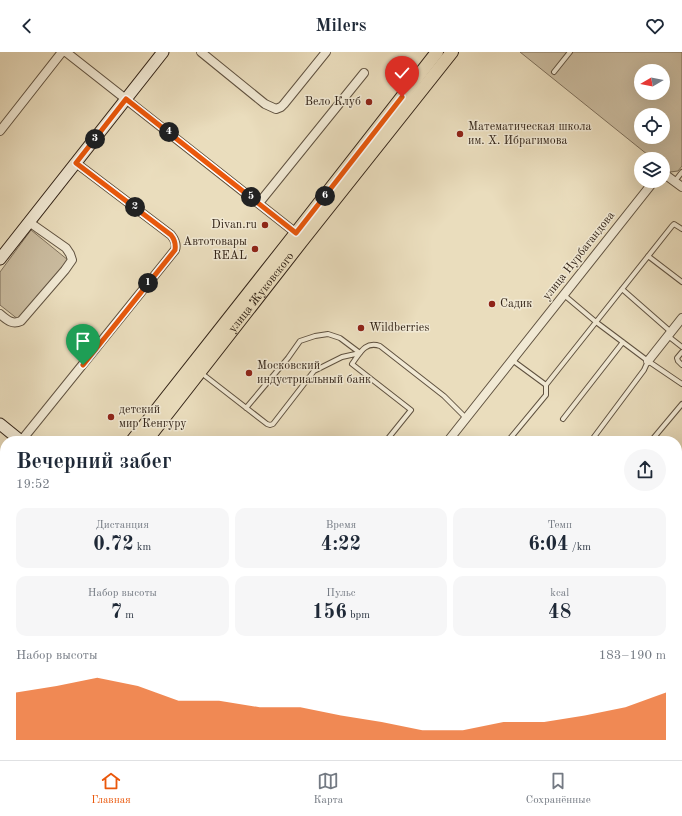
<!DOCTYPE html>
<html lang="ru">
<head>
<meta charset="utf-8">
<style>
	:root { --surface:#fff; --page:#f6f6f7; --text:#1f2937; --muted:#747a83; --line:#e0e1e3; --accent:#ea580c }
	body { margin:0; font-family:"Old Standard TT",serif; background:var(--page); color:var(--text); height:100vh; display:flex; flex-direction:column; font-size:15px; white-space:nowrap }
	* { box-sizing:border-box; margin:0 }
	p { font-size:13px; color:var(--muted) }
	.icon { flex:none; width:22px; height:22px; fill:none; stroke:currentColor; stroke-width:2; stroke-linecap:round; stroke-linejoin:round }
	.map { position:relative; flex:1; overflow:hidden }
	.panel { position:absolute; left:0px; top:384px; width:682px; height:324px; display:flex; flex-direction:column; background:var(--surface); border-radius:16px 16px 0 0; box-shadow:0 4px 16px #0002 }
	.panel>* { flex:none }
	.needle { width:26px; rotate:260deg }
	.tools { position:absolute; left:634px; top:12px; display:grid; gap:8px }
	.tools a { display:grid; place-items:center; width:36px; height:36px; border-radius:50%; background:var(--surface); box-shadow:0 4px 16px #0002; font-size:20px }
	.pin { position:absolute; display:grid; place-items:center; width:34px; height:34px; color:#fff; margin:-41px -17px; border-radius:50% 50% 50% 0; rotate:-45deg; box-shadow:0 0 4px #0007 }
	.pin .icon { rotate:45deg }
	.km { position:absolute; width:20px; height:20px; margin:-10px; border-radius:50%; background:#222; color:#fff; font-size:11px; line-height:20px; text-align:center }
	.round { display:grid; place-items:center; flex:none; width:42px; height:42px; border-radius:21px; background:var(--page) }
	.overview { display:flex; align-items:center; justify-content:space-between; height:68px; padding:0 16px }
	h1 { font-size:22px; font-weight:700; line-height:30px }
	.stats { display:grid; grid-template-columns:repeat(3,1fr); gap:6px; height:68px; padding:4px 16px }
	.stats div { display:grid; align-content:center; border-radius:10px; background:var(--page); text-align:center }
	.stats b { font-size:20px; font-weight:700 }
	.stats small { font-size:11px; font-weight:400 }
	.stats p { font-size:11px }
	.chart { height:112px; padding:8px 16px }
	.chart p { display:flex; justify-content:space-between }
	.chart svg { width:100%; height:72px; margin-top:4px; fill:var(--accent); opacity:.7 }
	header { display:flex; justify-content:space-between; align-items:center; height:52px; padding:0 16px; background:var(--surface); font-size:18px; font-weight:700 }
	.menu { display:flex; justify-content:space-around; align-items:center; height:56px; border-top:1px solid var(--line); background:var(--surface); font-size:11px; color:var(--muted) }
	.menu a { display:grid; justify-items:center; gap:2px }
	.menu .on { color:var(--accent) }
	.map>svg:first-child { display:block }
</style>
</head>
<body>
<header><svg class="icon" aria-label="back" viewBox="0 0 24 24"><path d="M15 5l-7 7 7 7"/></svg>Milers<svg class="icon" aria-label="heart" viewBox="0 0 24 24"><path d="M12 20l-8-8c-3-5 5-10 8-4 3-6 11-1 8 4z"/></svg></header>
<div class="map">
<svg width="682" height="708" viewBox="0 0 682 708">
	<rect width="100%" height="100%" fill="#eaddbd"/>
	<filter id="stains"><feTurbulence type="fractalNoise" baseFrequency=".005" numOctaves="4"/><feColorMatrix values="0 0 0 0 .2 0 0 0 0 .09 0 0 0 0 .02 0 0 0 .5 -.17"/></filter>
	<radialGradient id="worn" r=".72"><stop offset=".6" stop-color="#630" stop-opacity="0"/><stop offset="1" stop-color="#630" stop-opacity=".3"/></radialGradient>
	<!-- green -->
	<path fill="#cbbda1" stroke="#7e705c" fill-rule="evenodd" d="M 520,0 L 682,0 L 682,114 L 678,119 L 670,120 L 663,115 L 663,107 L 653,107 ZM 641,19 L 663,19 L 663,41 L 641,41 ZM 641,63 L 663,63 L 663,85 L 641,85 Z
		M 31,178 L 68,208 L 19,268 L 0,253 L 0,220 Z"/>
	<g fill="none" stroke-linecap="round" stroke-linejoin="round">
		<!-- lane casing -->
		<g stroke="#605240" stroke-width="6">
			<path id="lane" d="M 554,20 L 570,0
				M 675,129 L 682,120
				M 682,177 L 674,172 L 672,174 L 596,270 L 648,309 L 682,332
				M 648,204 L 682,230
				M 622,237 L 671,280
				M 668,284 L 682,295
				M 682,300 L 677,306 L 678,309 L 682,313
				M 512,308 L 546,333
				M 200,320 L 267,372 L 270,373 L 273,372 L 314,319 L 342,305 L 360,301
				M 246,356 L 288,306 L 300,289 L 315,284 L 328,282 L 340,286 L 360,301
				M 563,367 L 623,290
				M 386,389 L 411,358 L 352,312 C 360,301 365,289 380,294 L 444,344 L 466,366
				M 508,389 L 546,343 L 546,333 L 596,270 L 564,243
				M 591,389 L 644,318 L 648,309
				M 651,389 L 682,352
				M 677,459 L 682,463
				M 677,547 L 682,541
				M 0,693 L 5,695
				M 19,703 L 26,708
				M 353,703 L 358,708
				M 359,708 L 365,703
				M 379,708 L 383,703
				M 400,708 L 402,703"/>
		</g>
		<!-- street casing -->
		<g stroke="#605240" stroke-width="10">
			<path id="street" d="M 66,0 L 296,181
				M 201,0 L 265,52 L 276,57 L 281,55 L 284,52 L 326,0
				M 0,79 L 62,0
				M 663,121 L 682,135
				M 259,151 L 364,21
				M 0,262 C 7,268 12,273 21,269 L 65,218 L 72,208 L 70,202 L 66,196 L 29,170
				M 648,309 L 682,266
				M 21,389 L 175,198 C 177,192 175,188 171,183 L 76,111
				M 448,389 L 654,129
				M 0,531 L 5,535
				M 677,599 L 682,598
				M 276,708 L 279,703
				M 495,708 L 500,703"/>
		</g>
		<!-- secondary casing -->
		<g stroke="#322317" stroke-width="13">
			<path id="secondary" d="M 0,207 L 163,0
				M 0,372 L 21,389
				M 442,703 L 459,708"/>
		</g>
		<!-- primary casing -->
		<g stroke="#322317" stroke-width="14">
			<g id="primary">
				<path d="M 132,389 L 288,191 L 437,0"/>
				<path id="s1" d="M 146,389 L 302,189 L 452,0"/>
				<path d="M 0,557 L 5,550"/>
				<path d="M 0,576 L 5,569"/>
			</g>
		</g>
		<!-- lane -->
		<use href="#lane" stroke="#f1e9d4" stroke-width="4"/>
		<!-- street -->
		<use href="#street" stroke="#f1e9d4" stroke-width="8"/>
		<!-- secondary -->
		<use href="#secondary" stroke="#f1e9d4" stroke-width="11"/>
		<!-- primary -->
		<use href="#primary" stroke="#eaddbd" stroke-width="12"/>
	</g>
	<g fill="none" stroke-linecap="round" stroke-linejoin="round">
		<!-- route casing -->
		<g stroke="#fff" stroke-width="8">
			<path id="route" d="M 83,313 L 175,198 C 176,192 175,188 171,183 L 76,111 L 126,47 L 296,181 L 402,45"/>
		</g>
		<!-- route -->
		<use href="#route" stroke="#ea580c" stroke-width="5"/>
	</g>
	<!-- markers -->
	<g fill="#8f2418" stroke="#f1e9d4" stroke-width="1.5">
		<circle cx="369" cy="50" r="4"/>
		<circle cx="460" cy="82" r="4"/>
		<circle cx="265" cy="173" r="4"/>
		<circle cx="255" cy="197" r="4"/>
		<circle cx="492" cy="252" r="4"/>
		<circle cx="361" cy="276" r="4"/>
		<circle cx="249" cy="321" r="4"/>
		<circle cx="111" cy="365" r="4"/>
	</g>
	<g text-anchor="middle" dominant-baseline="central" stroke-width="3" stroke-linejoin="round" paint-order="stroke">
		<!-- poi labels -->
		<g font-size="12" fill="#322317" stroke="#f1e9d4" text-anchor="start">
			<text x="361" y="50" text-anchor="end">Вело Клуб</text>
			<text x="468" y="75">Математическая школа<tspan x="468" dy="14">им. Х. Ибрагимова</tspan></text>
			<text x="257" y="173" text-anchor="end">Divan.ru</text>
			<text x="247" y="190" text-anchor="end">Автотовары<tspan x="247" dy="14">REAL</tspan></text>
			<text x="500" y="252">Садик</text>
			<text x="369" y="276">Wildberries</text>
			<text x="257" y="314">Московский<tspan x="257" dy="14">индустриальный банк</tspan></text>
			<text x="119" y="358">детский<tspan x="119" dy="14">мир Кенгуру</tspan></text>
		</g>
		<!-- street labels -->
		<g font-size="12" fill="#322317" stroke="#f1e9d4">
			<text transform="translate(579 204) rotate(-52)">улица Нурбагандова</text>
			<text stroke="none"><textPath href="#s1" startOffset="188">улица Жуковского</textPath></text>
		</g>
	</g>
	<rect width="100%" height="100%" filter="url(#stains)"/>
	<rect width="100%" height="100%" fill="url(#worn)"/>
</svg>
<div class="tools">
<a><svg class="needle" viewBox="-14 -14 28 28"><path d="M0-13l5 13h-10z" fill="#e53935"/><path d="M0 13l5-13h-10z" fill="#747a83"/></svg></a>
<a><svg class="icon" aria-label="locate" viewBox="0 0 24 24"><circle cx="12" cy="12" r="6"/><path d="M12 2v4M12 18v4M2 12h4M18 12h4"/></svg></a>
<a><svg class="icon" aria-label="layers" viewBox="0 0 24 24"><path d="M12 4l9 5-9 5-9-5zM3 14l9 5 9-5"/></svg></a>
</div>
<div class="pin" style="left:83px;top:313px;background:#1e9e55"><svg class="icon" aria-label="arrive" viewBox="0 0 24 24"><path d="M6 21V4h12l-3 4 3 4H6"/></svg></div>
<div class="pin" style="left:402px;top:45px;background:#d93025"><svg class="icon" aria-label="check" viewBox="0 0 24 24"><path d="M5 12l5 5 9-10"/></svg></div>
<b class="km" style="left:148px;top:231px">1</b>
<b class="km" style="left:135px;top:155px">2</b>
<b class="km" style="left:95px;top:87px">3</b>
<b class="km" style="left:169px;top:80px">4</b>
<b class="km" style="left:251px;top:145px">5</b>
<b class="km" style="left:325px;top:144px">6</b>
<section class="panel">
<div class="overview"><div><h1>Вечерний забег</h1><p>19:52</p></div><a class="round"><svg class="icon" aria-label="share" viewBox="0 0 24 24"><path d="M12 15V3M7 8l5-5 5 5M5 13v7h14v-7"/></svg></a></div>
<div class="stats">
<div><p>Дистанция</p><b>0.72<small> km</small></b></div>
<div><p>Время</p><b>4:22</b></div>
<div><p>Темп</p><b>6:04<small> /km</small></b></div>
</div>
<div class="stats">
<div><p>Набор высоты</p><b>7<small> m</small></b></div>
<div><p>Пульс</p><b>156<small> bpm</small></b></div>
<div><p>kcal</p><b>48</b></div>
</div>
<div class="chart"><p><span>Набор высоты</span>183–190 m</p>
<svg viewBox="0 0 160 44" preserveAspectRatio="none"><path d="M0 44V15L10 11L20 6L30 11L40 20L50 20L60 24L70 24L80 29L90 33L100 38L110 38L120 33L130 33L140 29L150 24L160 15V44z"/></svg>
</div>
</section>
</div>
<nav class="menu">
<a class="on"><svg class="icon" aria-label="home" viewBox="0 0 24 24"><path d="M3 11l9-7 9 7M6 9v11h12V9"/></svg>Главная</a>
<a><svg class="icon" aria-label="map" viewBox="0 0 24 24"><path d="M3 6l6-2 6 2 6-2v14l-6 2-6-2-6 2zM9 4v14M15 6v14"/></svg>Карта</a>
<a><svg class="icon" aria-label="saved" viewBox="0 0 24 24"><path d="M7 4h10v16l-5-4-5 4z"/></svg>Сохранённые</a>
</nav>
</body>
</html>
